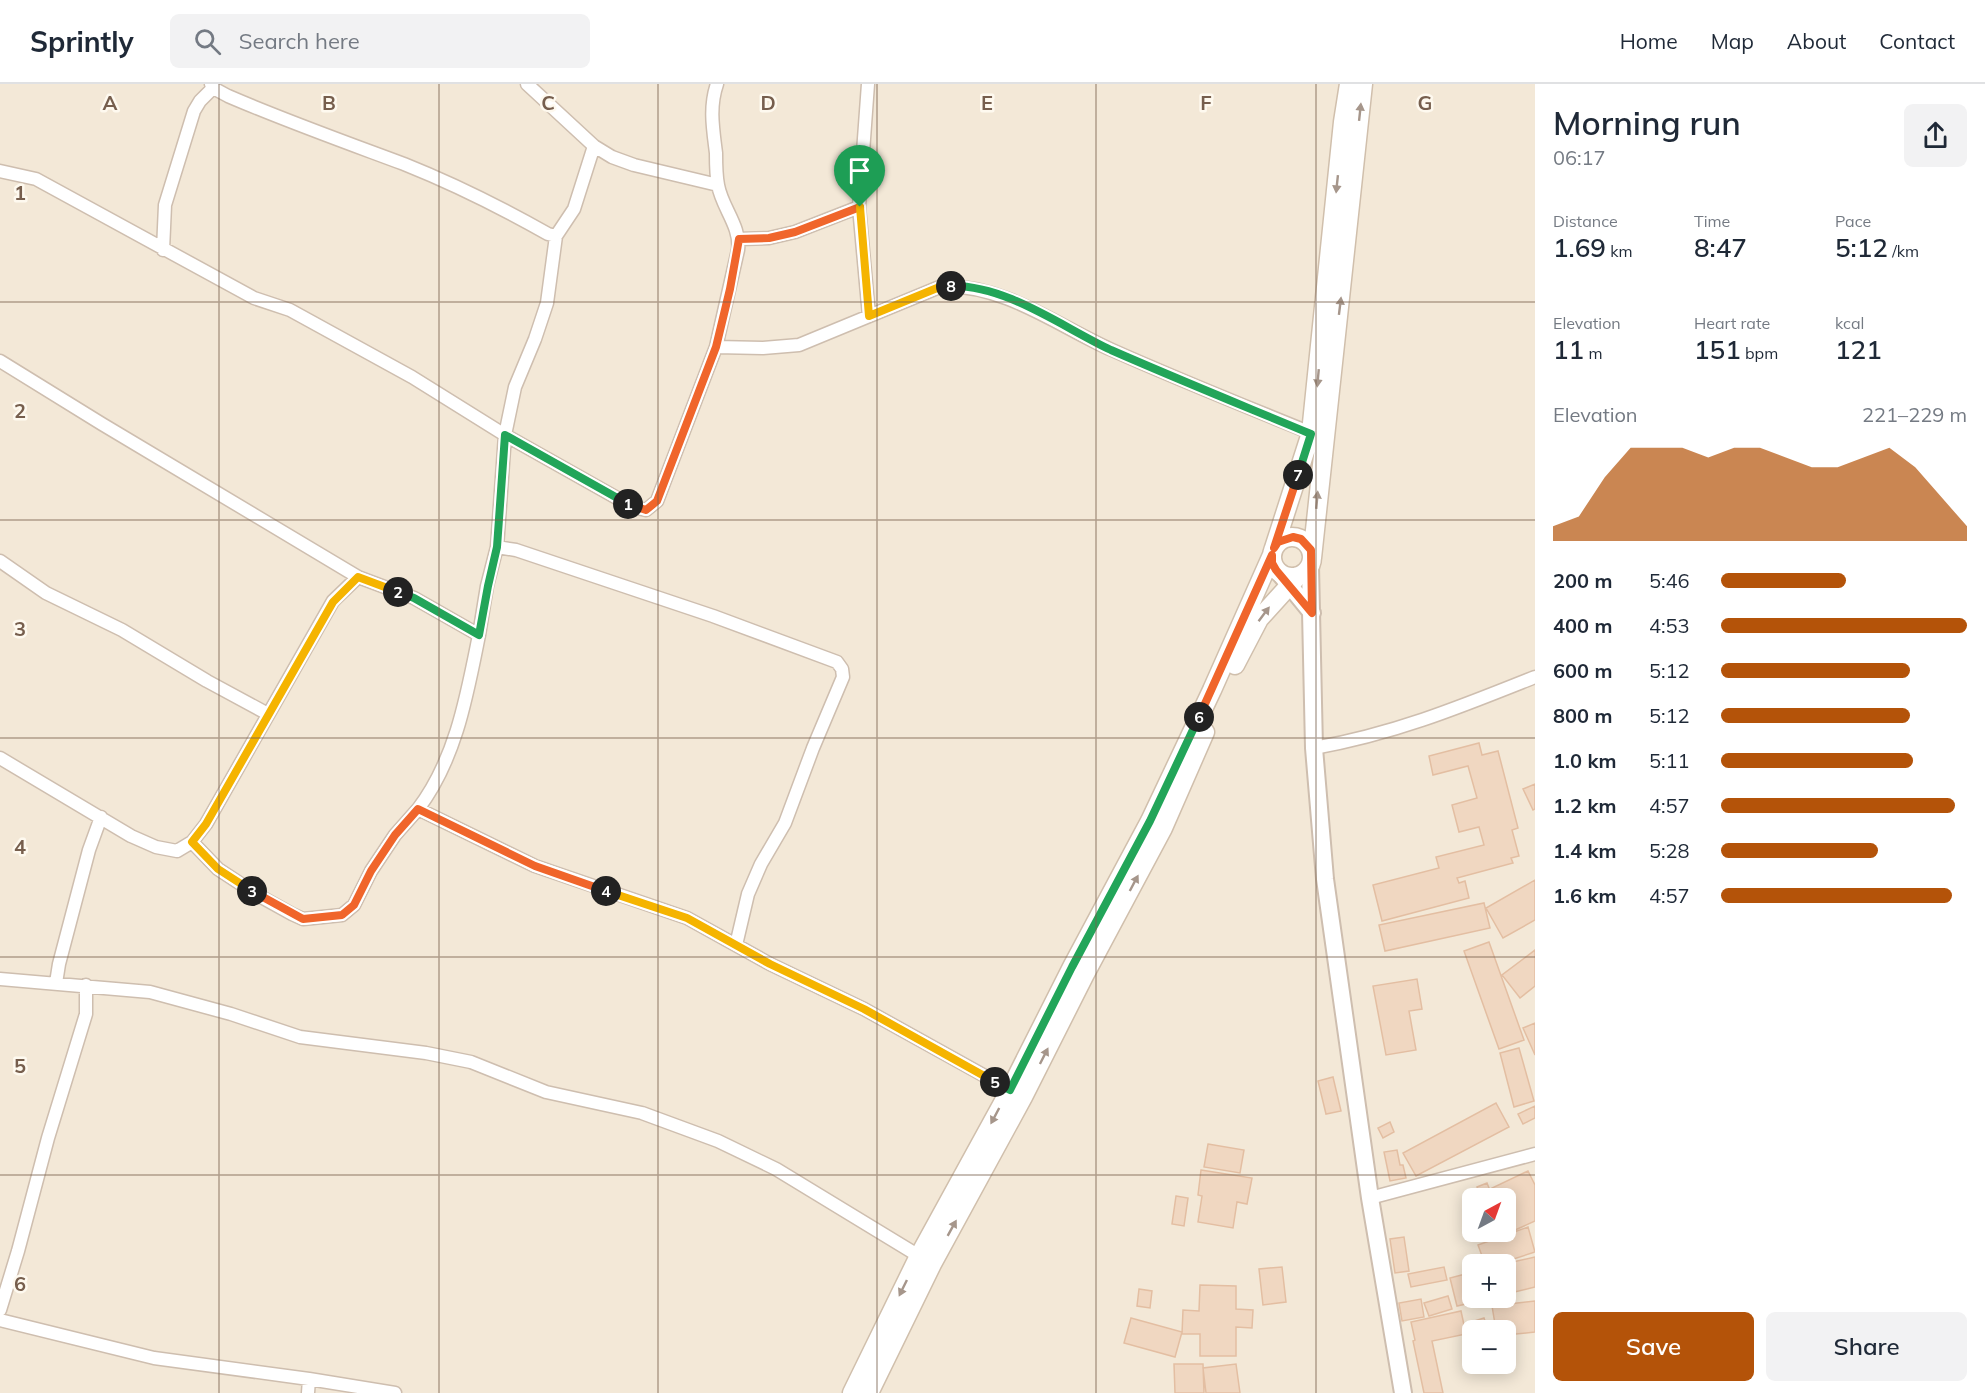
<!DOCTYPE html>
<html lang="en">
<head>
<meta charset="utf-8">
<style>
	:root { --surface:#fff; --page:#f2f2f3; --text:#1f2937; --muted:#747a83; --line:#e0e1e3; --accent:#b45309 }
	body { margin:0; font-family:Mulish,sans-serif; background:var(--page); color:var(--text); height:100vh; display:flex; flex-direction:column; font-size:22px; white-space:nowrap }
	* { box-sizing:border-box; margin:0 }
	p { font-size:20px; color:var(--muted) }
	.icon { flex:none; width:33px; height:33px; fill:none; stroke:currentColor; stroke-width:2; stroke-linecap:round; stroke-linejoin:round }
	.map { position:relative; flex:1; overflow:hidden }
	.sheet { display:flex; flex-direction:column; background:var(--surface); width:450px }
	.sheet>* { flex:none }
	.needle { width:39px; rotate:41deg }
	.controls { position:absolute; left:1462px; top:1104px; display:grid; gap:12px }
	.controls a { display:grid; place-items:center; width:54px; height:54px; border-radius:9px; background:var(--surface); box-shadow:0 3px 15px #0003; font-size:30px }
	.pin { position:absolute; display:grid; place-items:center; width:51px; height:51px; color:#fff; margin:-62px -26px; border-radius:50% 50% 50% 0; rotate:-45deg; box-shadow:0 0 6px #0007 }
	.pin .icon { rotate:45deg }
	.km { position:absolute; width:30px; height:30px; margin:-15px; border-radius:50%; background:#222; color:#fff; font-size:16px; line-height:30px; text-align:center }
	.round { display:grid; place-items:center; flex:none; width:63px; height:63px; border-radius:9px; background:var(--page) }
	.overview { display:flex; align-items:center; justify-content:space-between; height:102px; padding:0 18px }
	h1 { font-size:33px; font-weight:600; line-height:45px }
	.stats { display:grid; grid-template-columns:repeat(3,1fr); gap:9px; height:102px; padding:6px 18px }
	.stats div { display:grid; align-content:center }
	.stats b { font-size:26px; font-weight:600 }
	.stats small { font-size:16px; font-weight:400 }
	.stats p { font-size:16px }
	.chart { height:168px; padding:12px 18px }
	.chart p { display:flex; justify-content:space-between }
	.chart svg { width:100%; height:108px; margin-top:6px; fill:var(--accent); opacity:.7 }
	.button { display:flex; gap:12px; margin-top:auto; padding:12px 18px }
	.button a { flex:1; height:69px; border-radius:9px; background:var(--accent); color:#fff; font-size:24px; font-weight:600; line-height:69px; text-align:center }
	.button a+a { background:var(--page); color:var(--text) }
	ul { padding:0 18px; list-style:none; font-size:20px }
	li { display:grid; grid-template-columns:96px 72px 1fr; align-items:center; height:45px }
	li i { height:15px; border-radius:8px; background:var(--accent) }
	header { display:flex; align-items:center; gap:36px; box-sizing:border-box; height:84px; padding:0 30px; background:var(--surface); border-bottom:2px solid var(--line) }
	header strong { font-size:28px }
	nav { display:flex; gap:33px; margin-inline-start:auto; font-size:21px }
	.search { width:420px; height:54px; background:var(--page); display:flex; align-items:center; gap:15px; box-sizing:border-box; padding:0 21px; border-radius:9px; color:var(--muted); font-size:22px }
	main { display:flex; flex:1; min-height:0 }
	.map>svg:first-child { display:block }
</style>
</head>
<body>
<header>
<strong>Sprintly</strong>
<div class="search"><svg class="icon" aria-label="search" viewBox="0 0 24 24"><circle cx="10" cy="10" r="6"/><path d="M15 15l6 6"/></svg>Search here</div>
<nav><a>Home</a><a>Map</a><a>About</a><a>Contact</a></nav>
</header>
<main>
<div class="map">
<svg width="1535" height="1309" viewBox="0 0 1535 1309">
	<rect width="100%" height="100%" fill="#fcf5e9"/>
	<!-- residential -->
	<path fill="#f3e8d7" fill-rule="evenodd" d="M 0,0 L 1535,0 L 1535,1309 L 0,1309 ZM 1473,1114 L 1506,1114 L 1506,1148 L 1473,1148 ZM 1473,1180 L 1506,1180 L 1506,1214 L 1473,1214 ZM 1473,1246 L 1506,1246 L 1506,1280 L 1473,1280 Z"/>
	<!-- building -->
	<path fill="#f0d7c1" stroke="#e3bea2" stroke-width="1.5" d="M 1479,659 L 1482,671 L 1498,667 L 1518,744 L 1512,746 L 1519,772 L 1511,774 L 1513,779 L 1457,794 L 1459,799 L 1465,797 L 1469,814 L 1382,837 L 1373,801 L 1439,784 L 1436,773 L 1484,761 L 1479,743 L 1459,748 L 1452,721 L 1477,714 L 1468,682 L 1433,691 L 1429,672 Z
		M 1535,700 L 1535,725 L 1533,726 L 1523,705 Z
		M 1535,796 L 1535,836 L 1503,854 L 1486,824 Z
		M 1484,819 L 1490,844 L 1385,867 L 1379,841 Z
		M 1489,858 L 1524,956 L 1499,965 L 1464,867 Z
		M 1535,866 L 1535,902 L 1520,914 L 1502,891 Z
		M 1417,895 L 1422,925 L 1409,927 L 1416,966 L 1386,971 L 1373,902 Z
		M 1535,939 L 1535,971 L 1523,944 Z
		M 1519,964 L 1534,1017 L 1514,1023 L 1500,969 Z
		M 1333,993 L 1341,1027 L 1326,1030 L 1318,997 Z
		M 1496,1019 L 1509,1043 L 1416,1092 L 1403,1069 Z
		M 1535,1022 L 1535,1034 L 1523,1040 L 1518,1030 Z
		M 1390,1038 L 1394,1048 L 1383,1054 L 1378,1044 Z
		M 1208,1060 L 1244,1066 L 1240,1089 L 1204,1083 Z
		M 1397,1066 L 1400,1081 L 1403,1081 L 1406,1094 L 1390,1097 L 1384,1068 Z
		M 1201,1086 L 1252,1094 L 1247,1120 L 1237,1118 L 1233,1144 L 1198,1138 L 1202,1112 L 1198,1111 Z
		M 1528,1087 L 1535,1101 L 1535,1137 L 1513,1147 L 1506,1133 L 1506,1114 L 1497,1114 L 1492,1104 Z
		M 1487,1099 L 1493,1114 L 1481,1114 L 1477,1103 Z
		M 1176,1112 L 1188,1114 L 1184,1142 L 1172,1140 Z
		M 1528,1143 L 1535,1168 L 1498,1180 L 1485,1180 L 1478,1161 Z
		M 1404,1153 L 1409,1187 L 1395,1189 L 1390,1155 Z
		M 1535,1173 L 1535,1203 L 1506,1210 L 1506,1180 L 1504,1180 Z
		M 1282,1183 L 1286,1218 L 1263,1221 L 1259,1185 Z
		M 1444,1183 L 1447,1196 L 1411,1203 L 1408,1190 Z
		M 1473,1188 L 1473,1214 L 1492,1214 L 1457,1222 L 1450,1194 Z
		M 1200,1201 L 1236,1202 L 1236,1225 L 1253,1226 L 1252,1244 L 1236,1243 L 1236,1272 L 1200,1272 L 1200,1250 L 1182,1250 L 1183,1226 L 1199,1227 Z
		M 1139,1205 L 1152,1207 L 1150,1224 L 1137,1222 Z
		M 1448,1212 L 1452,1225 L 1429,1232 L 1424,1219 Z
		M 1421,1215 L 1424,1233 L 1402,1237 L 1399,1219 Z
		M 1535,1217 L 1535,1248 L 1506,1251 L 1506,1246 L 1496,1246 L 1492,1222 Z
		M 1461,1227 L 1466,1250 L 1432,1257 L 1443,1309 L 1424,1309 L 1413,1257 L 1415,1256 L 1411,1238 Z
		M 1131,1234 L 1182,1248 L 1175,1273 L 1124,1259 Z
		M 1484,1234 L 1488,1246 L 1473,1246 L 1471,1251 L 1468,1239 Z
		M 1174,1280 L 1203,1280 L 1204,1309 L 1175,1309 Z
		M 1236,1280 L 1240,1309 L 1206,1309 L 1203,1284 Z"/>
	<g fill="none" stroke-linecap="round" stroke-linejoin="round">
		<!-- minor casing -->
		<g stroke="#cebeaf" stroke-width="15">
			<path id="minor" d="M 211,0 L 213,4 L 228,12 C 286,37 345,58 404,80 C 454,100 502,124 548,150 L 556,152 L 547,219 L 535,255 L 515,303 L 505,351 L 633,423 L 646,426 L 657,417 L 716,263 L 738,166 C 741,142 722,124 718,101 C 716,91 716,79 716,69 C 713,45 709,23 717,0
				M 527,0 L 594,62 L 612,73 L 634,81 L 718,101
				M 868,0 L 859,123 L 869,232
				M 0,87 L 36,95 L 254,214 L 290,226 L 412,293 L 505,351 L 497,463 L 487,502 L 479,551
				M 556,152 L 574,125 L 594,62
				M 739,155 L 769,154 L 795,148 L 859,123
				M 163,166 L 165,121 L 194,27 L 200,17 L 213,4
				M 716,263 L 763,264 L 799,261 L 942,202 C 1006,201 1056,241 1112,266 C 1177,295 1244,322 1311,349
				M 0,277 L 102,340 L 358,493 L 414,514 L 479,551 C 467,611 456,675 418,725
				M 497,463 L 516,466 L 713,532 L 837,578 L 842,585 L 843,593 L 813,664 L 785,739 L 761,780 L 748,810 L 736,861
				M 0,477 L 46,509 L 122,546 L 207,597 L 268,630
				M 1314,664 C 1394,650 1460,623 1535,593
				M 0,674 L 131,752 L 156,763 L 177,767 L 192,758 L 206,740 L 333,517 L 358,493
				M 192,758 L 218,785 L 256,810 L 292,830 L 303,835 L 342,831 L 354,821 L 371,787 L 395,751 L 418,725 L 535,782 L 687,834 L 770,880 L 864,925 L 1010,1006
				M 0,895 L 150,908 L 231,930 L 300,953 L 426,969 L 471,978 L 546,1008 L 642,1029 L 718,1057 L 776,1085 L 919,1172
				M 56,899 L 59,880 L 89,766 L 101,733
				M 1370,1114 L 1535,1070
				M 0,1226 L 18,1167 L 48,1054 L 86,930 L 86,901
				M 0,1236 L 154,1274 L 309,1295 L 395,1309
				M 308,1309 L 309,1295"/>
		</g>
		<!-- tertiary casing -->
		<g stroke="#cebeaf" stroke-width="20">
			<path id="tertiary" d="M 1310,482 L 1314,664 L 1325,795 L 1370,1114 L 1403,1309
				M 1277,486 L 1312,529"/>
		</g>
		<!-- secondary casing -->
		<g stroke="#d0bfac" stroke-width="21">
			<path id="secondary" d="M1272 473a20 20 0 1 1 40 0a20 20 0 1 1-40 0Z
				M 1274,464 L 1311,349 L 1343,38 L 1349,0
				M 1312,474 L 1363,0
				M 1235,581 L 1259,535 L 1298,492
				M 852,1309 L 919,1172 L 1010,1006 L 1072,883 L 1150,737 L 1212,606 L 1272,471
				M 869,1309 L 932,1180 L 1023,1013 L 1085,890 L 1163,744 L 1205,648"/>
		</g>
		<!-- minor -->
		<use href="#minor" stroke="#fff" stroke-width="12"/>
		<!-- tertiary -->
		<use href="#tertiary" stroke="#fff" stroke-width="16"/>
		<!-- secondary -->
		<use href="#secondary" stroke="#fff" stroke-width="18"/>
	</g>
	<!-- one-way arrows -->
	<defs><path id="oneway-solid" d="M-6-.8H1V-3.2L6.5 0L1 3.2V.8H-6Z" transform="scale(1.5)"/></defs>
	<g fill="#a6968b">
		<use href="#oneway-solid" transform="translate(1360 28) rotate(-84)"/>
		<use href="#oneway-solid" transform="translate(1337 100) rotate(96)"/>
		<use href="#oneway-solid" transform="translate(1340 222) rotate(-83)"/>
		<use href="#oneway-solid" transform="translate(1318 294) rotate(95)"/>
		<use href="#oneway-solid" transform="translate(1317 416) rotate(-85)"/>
		<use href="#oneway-solid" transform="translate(1264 530) rotate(-53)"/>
		<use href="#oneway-solid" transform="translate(1134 799) rotate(-62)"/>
		<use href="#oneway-solid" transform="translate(1044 972) rotate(-63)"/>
		<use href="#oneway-solid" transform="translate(995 1032) rotate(118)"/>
		<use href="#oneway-solid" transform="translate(952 1144) rotate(-61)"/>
		<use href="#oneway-solid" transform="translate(903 1204) rotate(116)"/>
	</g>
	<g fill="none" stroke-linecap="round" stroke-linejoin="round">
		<!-- split-1 casing -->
		<g stroke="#fff" stroke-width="12">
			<path id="split-1" d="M 628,420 L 646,426 L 657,417 L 716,263 L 730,205 L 739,155 L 769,154 L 795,148 L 860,123"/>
		</g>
		<!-- split-2 casing -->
		<g stroke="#fff" stroke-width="12">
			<path id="split-2" d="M 398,508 L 414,514 L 479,551 L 488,502 L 497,463 L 505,351 L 628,420"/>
		</g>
		<!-- split-3 casing -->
		<g stroke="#fff" stroke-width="12">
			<path id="split-3" d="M 252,807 L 218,785 L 192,758 L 206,740 L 333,518 L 358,493 L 398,508"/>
		</g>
		<!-- split-4 casing -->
		<g stroke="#fff" stroke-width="12">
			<path id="split-4" d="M 252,807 L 303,835 L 342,831 L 354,821 L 371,787 L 395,751 L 418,725 L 535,782 L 606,807"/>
		</g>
		<!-- split-5 casing -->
		<g stroke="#fff" stroke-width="12">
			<path id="split-5" d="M 606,807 L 687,834 L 770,880 L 864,925 L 995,998"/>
		</g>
		<!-- split-6 casing -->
		<g stroke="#fff" stroke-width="12">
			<path id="split-6" d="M 995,998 L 1010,1006 L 1072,883 L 1150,737 L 1199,633"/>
		</g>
		<!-- split-7 casing -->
		<g stroke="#fff" stroke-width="12">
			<path id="split-7" d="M 1199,633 L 1272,471 L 1272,479 L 1276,486 L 1312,529 L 1311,466 L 1301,455 L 1293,453 L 1278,458 L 1274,464 L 1298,391"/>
		</g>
		<!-- split-8 casing -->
		<g stroke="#fff" stroke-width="12">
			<path id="split-8" d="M 951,202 C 1007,201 1062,243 1111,266 C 1177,295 1244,322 1311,350 L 1298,391"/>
		</g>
		<!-- split-9 casing -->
		<g stroke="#fff" stroke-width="12">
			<path id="split-9" d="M 860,123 L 869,232 L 942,202 L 951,202"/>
		</g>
		<!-- split-1 -->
		<use href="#split-1" stroke="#f0652b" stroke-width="8"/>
		<!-- split-2 -->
		<use href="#split-2" stroke="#22a559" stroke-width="8"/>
		<!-- split-3 -->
		<use href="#split-3" stroke="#f5b400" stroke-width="8"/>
		<!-- split-4 -->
		<use href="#split-4" stroke="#f0652b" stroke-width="8"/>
		<!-- split-5 -->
		<use href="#split-5" stroke="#f5b400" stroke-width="8"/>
		<!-- split-6 -->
		<use href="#split-6" stroke="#22a559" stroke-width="8"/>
		<!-- split-7 -->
		<use href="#split-7" stroke="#f0652b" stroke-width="8"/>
		<!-- split-8 -->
		<use href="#split-8" stroke="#22a559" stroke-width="8"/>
		<!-- split-9 -->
		<use href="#split-9" stroke="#f5b400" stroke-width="8"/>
	</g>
	<!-- grid -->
	<path fill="none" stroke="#765e4d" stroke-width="1.5" stroke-opacity="0.55" d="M 219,0 L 219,1309M 439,0 L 439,1309M 658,0 L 658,1309M 877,0 L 877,1309M 1096,0 L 1096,1309M 1316,0 L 1316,1309M 0,218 L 1535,218M 0,436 L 1535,436M 0,654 L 1535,654M 0,873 L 1535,873M 0,1091 L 1535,1091"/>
	<g font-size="20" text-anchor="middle" font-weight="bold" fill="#765e4d" stroke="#fef9ef" stroke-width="5" stroke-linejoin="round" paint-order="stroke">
		<text x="110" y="26">A</text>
		<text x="329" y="26">B</text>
		<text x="548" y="26">C</text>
		<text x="768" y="26">D</text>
		<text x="987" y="26">E</text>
		<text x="1206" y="26">F</text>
		<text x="1425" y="26">G</text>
		<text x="20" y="116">1</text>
		<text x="20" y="334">2</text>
		<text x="20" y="552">3</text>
		<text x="20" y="770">4</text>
		<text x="20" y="989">5</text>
		<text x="20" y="1207">6</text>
	</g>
</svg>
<div class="controls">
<a><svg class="needle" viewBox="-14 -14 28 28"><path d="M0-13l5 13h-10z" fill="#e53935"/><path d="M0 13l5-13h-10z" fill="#747a83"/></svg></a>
<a>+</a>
<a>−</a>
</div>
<div class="pin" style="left:860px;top:123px;background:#1e9e55"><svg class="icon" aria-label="arrive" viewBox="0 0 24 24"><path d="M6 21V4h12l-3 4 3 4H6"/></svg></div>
<b class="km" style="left:628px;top:420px">1</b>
<b class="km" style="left:398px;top:508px">2</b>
<b class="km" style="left:252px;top:807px">3</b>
<b class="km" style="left:606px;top:807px">4</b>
<b class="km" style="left:995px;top:998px">5</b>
<b class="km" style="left:1199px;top:633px">6</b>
<b class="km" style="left:1298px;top:391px">7</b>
<b class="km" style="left:951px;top:202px">8</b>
</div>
<section class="sheet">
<div class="overview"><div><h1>Morning run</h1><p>06:17</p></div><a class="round"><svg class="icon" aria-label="share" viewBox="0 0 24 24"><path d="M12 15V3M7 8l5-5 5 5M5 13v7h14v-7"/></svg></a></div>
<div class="stats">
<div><p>Distance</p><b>1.69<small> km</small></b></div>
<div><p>Time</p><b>8:47</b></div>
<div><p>Pace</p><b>5:12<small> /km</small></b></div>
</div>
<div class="stats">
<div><p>Elevation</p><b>11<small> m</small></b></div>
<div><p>Heart rate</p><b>151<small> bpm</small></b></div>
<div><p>kcal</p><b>121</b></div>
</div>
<div class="chart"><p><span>Elevation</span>221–229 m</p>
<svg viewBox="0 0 160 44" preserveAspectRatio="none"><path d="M0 44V38L10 34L20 18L30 6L40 6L50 6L60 10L70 6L80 6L90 10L100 14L110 14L120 10L130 6L140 14L150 26L160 38V44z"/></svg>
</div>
<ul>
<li><b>200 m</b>5:46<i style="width:51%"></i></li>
<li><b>400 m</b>4:53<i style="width:100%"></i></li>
<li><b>600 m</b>5:12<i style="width:77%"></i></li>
<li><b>800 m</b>5:12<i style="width:77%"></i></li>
<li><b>1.0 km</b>5:11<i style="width:78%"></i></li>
<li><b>1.2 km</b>4:57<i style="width:95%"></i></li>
<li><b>1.4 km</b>5:28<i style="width:64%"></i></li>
<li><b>1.6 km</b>4:57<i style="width:94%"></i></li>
</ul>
<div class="button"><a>Save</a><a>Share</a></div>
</section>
</main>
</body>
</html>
